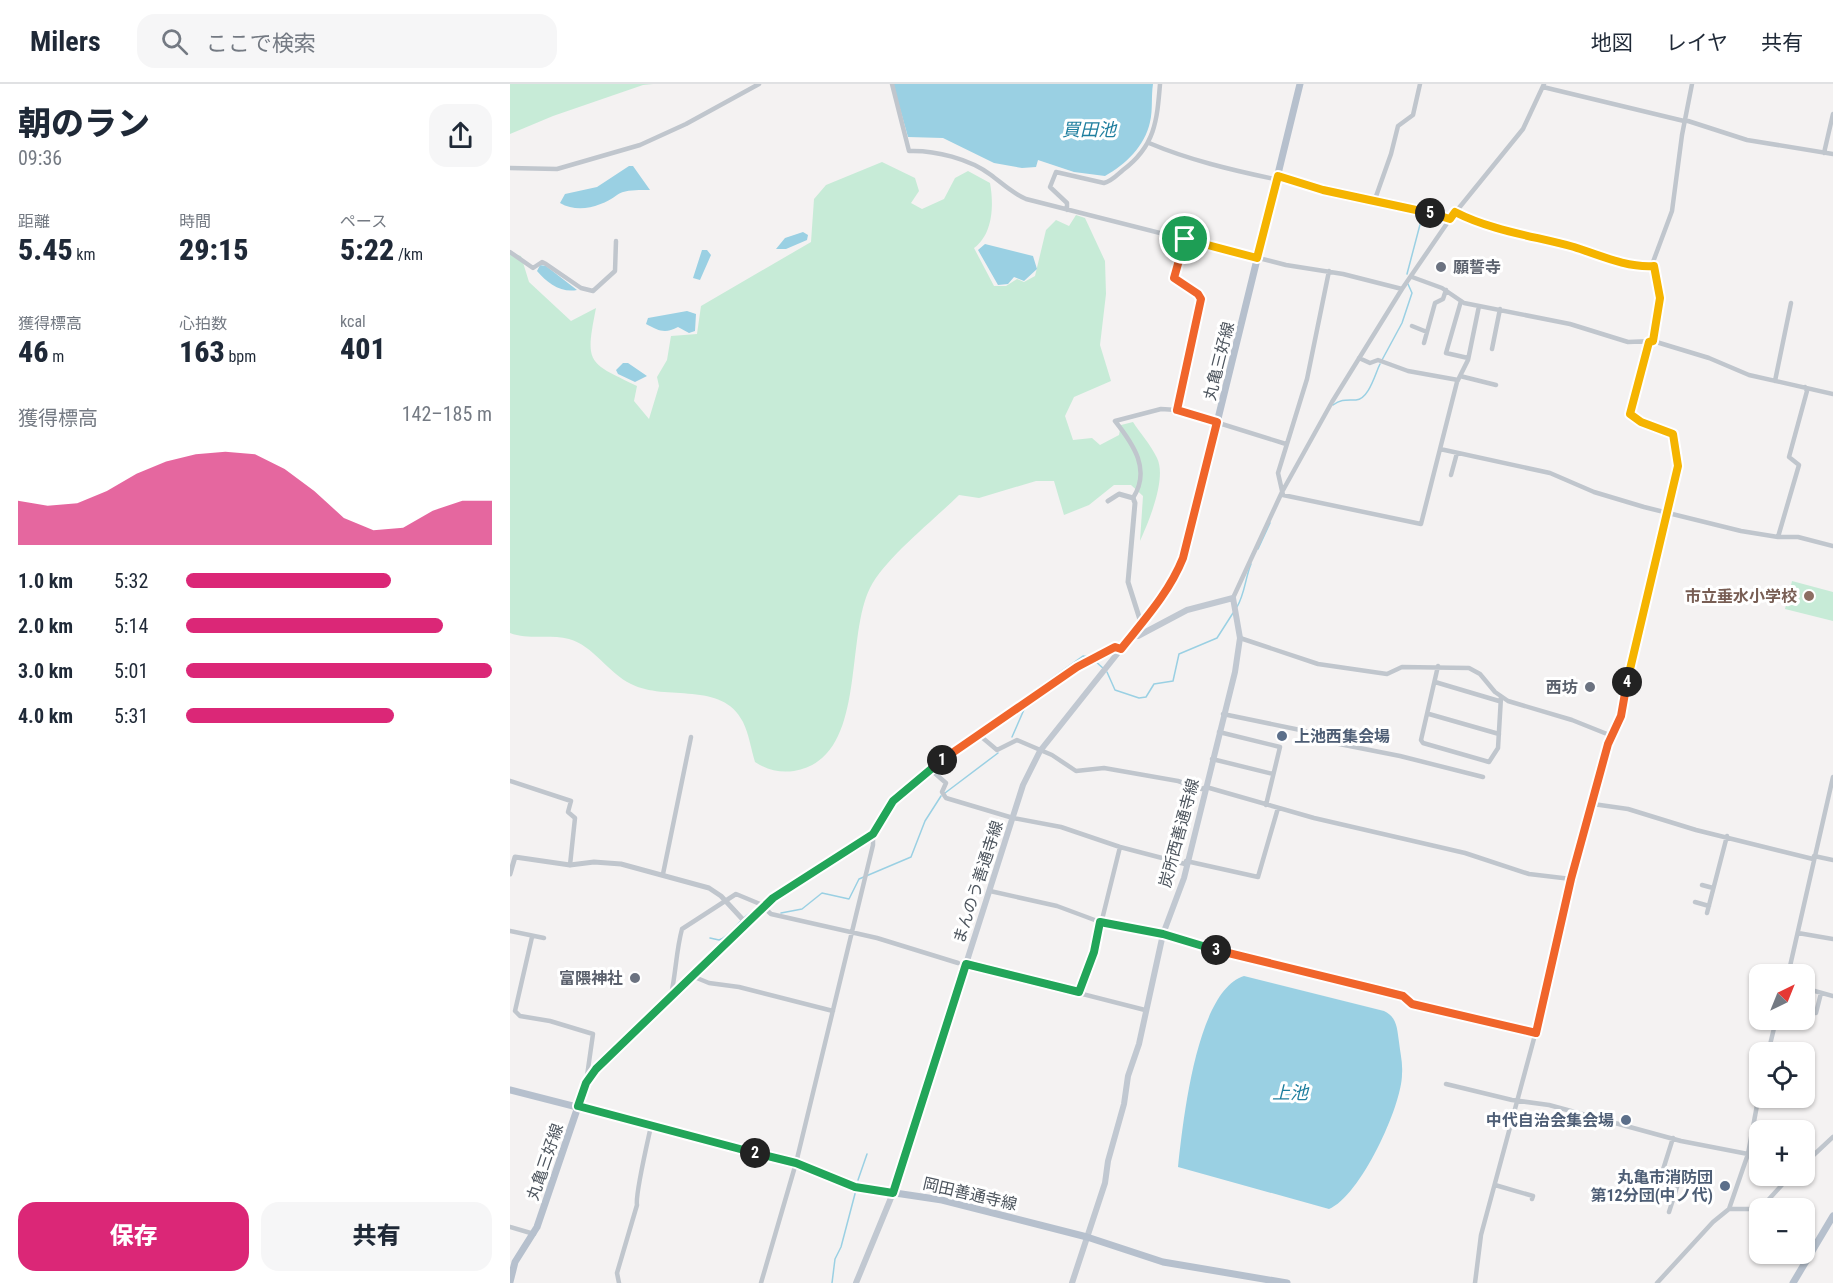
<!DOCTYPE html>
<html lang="ja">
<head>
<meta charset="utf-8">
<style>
	:root { --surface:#fff; --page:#f6f6f7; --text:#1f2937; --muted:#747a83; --line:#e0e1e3; --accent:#db2777 }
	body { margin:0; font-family:"Roboto Condensed","Noto Sans JP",sans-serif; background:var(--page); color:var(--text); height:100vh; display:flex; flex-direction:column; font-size:22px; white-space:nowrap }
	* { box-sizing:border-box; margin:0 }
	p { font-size:20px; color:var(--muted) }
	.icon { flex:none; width:33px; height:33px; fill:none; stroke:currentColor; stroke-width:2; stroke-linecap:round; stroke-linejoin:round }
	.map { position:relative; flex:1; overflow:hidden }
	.side { display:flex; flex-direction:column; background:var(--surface); width:510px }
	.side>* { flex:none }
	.needle { width:39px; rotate:43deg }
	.buttons { position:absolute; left:1239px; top:880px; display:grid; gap:12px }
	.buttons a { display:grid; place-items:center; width:66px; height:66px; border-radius:12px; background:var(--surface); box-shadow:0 2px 4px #0004; font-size:30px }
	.pin { position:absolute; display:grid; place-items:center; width:51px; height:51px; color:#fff; margin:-26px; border:3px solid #fff; border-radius:50%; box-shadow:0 2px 6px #0007 }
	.km { position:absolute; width:30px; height:30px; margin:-15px; border-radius:50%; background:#222; color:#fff; font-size:16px; line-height:30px; text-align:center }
	.round { display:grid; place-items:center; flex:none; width:63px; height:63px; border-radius:18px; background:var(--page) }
	.overview { display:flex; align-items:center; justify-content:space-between; height:102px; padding:0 18px }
	h1 { font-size:33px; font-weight:800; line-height:45px }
	.metrics { display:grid; grid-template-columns:repeat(3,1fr); gap:9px; height:102px; padding:6px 18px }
	.metrics div { display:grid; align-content:center }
	.metrics b { font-size:30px; font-weight:800 }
	.metrics small { font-size:16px; font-weight:400 }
	.metrics p { font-size:16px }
	.chart { height:168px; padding:12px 18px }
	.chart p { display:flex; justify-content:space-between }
	.chart svg { width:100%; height:108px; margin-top:6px; fill:var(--accent); opacity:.7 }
	.action { display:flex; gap:12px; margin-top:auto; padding:12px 18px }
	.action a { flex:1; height:69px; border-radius:18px; background:var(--accent); color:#fff; font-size:24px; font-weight:800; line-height:69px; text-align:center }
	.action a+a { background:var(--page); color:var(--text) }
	ul { padding:0 18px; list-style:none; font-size:20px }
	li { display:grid; grid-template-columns:96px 72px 1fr; align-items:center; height:45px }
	li i { height:15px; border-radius:8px; background:var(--accent) }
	header { display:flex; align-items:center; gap:36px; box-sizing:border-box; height:84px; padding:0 30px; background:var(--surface); border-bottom:2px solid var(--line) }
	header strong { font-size:28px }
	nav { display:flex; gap:33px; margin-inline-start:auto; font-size:21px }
	.search { width:420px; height:54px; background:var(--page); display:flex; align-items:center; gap:15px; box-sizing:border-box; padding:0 21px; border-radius:18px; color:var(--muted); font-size:22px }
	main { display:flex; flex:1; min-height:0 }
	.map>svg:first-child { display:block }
</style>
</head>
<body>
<header>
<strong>Milers</strong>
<div class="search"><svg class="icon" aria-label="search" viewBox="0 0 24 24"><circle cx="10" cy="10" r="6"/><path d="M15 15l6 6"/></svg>ここで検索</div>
<nav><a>地図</a><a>レイヤ</a><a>共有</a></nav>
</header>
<main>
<section class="side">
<div class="overview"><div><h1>朝のラン</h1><p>09:36</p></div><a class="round"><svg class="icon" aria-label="share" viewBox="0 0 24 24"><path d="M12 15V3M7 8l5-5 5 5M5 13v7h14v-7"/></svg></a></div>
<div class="metrics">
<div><p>距離</p><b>5.45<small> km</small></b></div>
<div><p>時間</p><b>29:15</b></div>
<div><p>ペース</p><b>5:22<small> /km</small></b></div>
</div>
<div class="metrics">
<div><p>獲得標高</p><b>46<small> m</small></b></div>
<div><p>心拍数</p><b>163<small> bpm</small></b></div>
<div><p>kcal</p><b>401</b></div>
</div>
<div class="chart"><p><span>獲得標高</span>142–185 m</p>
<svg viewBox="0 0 160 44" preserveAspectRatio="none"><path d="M0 44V26L10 28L20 27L30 22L40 15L50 10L60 7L70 6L80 7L90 13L100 22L110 33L120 38L130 37L140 30L150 26L160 26V44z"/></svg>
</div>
<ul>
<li><b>1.0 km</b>5:32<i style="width:67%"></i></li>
<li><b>2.0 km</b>5:14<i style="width:84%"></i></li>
<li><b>3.0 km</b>5:01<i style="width:100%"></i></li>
<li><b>4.0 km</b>5:31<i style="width:68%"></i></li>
</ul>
<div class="action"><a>保存</a><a>共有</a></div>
</section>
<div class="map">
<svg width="1323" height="1199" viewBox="0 0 1323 1199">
	<rect width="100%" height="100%" fill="#f4f2f2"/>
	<!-- green -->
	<path fill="#c7ebd7" d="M 0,0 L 143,0 L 133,1 L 43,32 L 0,50 Z
		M 372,78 L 405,94 L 409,107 L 401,119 L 412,125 L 434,115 L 445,94 L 458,87 L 480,99 C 484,121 483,150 464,164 L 484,202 L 496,202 L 507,195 L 514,198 L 525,192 L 536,146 L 546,136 L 559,142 L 566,131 L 575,134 L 595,177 L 596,210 L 590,261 L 601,297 L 564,313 L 555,332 L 563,356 L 582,354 L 590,361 L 609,351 L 611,341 L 623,338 C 630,349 641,361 647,374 C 657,394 639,437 630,457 L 633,412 L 621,401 L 604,401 L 579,421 L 554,431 L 544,397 L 526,397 L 469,414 L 449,411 C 424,436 375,474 360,504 C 334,556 358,675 284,687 C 270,689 257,686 245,678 C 241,665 239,650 233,638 C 212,596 156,618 121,600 C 98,589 84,562 59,555 C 40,550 18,556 0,549 L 0,169 L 11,172 L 19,198 L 61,237 L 86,224 C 75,280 77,278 127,302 L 124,317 L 139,335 L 149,302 L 147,293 L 157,276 L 161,252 L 187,250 L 191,222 L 301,158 L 304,115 L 316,101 Z
		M 1282,497 L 1323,508 L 1323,537 L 1275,525 Z"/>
	<!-- water -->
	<path fill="#9ad0e3" d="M 383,0 L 643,0 C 641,13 643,26 640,38 C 635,62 615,81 595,92 L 564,88 L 528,76 L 526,83 L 512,84 L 484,79 L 433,54 L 398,53 Z
		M 119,82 L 123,82 L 140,106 C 131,106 115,105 107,111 C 92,122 69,130 50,119 L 55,110 L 87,103 Z
		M 293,148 L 298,151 L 297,156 L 276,165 L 266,165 L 275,154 Z
		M 475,160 L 523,172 L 527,185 L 514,197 L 504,193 L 498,200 L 488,201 L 468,166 Z
		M 192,166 L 197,166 L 201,171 L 190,196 L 183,194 Z
		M 30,181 L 36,182 L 67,206 C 51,209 37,199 27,187 Z
		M 177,227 L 186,230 L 185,247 L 179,249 L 168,243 C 155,250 149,247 136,240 L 138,234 Z
		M 113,279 L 118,279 L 137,292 L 125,298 L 108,290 L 106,286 Z
		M 734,892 L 874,927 C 887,933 887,944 889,958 C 890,968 893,979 892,990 C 892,1022 850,1113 819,1125 L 668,1083 C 673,1039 686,907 734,892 Z"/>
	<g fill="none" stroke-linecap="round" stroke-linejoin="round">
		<!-- stream -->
		<path stroke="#9ad0e3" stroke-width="1.5" d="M 897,190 L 912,133
			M 872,276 L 892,239 L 902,209 L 898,200
			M 823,321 C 831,315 836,316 846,316 C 859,315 865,290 870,280
			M 748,465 L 760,439
			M 727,523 C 735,509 735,495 741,480
			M 584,576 L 594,585
			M 597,588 L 605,606 L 629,614 L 636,613 L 644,600 L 663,597 L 669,570 L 707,554 L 723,529
			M 522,608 L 573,572 L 580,573
			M 502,653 L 516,621
			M 435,709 L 488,669
			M 271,829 L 292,825 L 312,809 L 339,815 L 349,795 L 401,773 L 415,737 L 431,712
			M 200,854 L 209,856 C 223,851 230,832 249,824
			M 348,1096 L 357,1070
			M 322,1199 L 325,1175 L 331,1163 L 346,1106"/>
		<!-- minor -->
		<path stroke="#c0c6cd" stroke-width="4.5" d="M 382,0 L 399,67 C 425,66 460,75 481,91 C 493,100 502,109 516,115 L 776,181 L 833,190 L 892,205
			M 1033,3 L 1174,37
			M 1175,36 L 1237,56 L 1323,70
			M 639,59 C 679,76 722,86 764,95 L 768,92 L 813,106 L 940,135
			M 1314,69 L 1323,30
			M 0,84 L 47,85 L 130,61 L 176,40 L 249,0
			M 864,118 L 881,70 L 888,42 L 903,31 L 910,0
			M 557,126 L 557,119 L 540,103 L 546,88 L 594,99 C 602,97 607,91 613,86 C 645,62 647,37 650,0
			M 945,128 C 981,147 1023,152 1062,163 C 1088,170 1116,184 1144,182
			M 0,168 L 23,184 L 32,178 L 36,180 L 71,204 L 83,207 L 105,187 L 106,157
			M 819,187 L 797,295 L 768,389 L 773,411 L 911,440 L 947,298 L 958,276 L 969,222
			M 902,193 L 932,204 L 954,219 L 1060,240 L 1118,258 L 1143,257 L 1199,274 L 1239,291 L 1323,310
			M 951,217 L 936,269 L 958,274
			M 902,242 L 917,248
			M 1143,257 L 1150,214 L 1143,178 L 1162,127 L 1172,51 L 1182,0
			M 914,259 L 925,219 L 933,215 L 936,206
			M 982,265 L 990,225
			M 849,274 L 860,279 L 868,276 L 898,287 L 948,296
			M 950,292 L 986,301
			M 1265,297 L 1281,219
			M 667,326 L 691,215 L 688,210 L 664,194 L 675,155
			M 930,365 L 1040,389 L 1084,408 L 1134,423 L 1231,447 L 1268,453 L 1288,453 L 1323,462
			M 941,391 L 947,369
			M 623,414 C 641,386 624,361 605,337 L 651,325 L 667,326 L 776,360
			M 1268,453 L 1289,381 L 1279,373 L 1297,307 L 1295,303
			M 723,514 L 772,408 L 822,318 L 892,205 L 940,135 L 1013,45 L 1034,0
			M 730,554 L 808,580 L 877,590 L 892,583 L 959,584 L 970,590 L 985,608 L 998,617 L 1062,636 L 1102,652
			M 928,582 L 911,656 L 913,659 L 979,678 L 988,664 L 991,613
			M 925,598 L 989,617
			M 713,630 L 795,647 L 809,656 L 890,672 L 973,693
			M 919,630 L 989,650
			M 709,648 L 770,663 L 756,721
			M 468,650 L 487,666 L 507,656 L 542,671 L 566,687 L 594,684 L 668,697 L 692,705 L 696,703 L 804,734 L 955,769 L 1019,790 L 1061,795
			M 702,675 L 763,690
			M 420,685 L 436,699 L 432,708 L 436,714 L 503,734 L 551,743 L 610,763 L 675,780
			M 0,697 L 61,717 L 58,728 L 65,734 L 60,781
			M 1083,720 L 1118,725 L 1186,746 L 1303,775
			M 1304,772 L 1323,776
			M 676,777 L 748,793 L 768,724
			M 153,790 L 181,653
			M 1192,801 L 1203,804
			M 480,807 L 547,822 L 590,838 L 653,850 L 719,871 L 869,906 L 893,912 L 902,919 L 1025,949
			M 1185,818 L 1199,822
			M 1197,829 L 1217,752
			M 0,847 L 34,854
			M 1288,849 L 1323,855
			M 22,853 L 5,927 L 10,932 L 40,937 L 83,950 L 76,999
			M 455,880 L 635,926
			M 1278,891 L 1323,693
			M 182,892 L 199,899 L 229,903 L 323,927
			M 1294,904 L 1323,912
			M 569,908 L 584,868 L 610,763
			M 161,911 C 166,889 166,867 172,845 L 226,810 L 250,820 L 261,830 L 367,854 L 448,879
			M 1306,929 L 1311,909
			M 1258,969 L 1266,936
			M 936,1000 L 1002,1016 L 1039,1021 L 1171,1057 L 1238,1070
			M 1294,1080 L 1323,1053
			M 985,1101 L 1023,1112 L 1022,1115
			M 1219,1125 L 1250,1125 L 1280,1092
			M 1159,1128 L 1168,1100 L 1166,1097 L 1151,1092 L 1163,1054
			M 0,1143 L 24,1150
			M 109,1199 L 107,1189 L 127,1121 C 125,1111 138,1056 141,1042
			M 251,1199 L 286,1079 L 363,761 L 363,750
			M 965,1199 L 971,1151 L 1029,936 L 1061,795 L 1098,660 L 1111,632 L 1157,419 L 1168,383 L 1163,350 L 1131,338 L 1120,330 L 1139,258
			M 1147,1199 L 1203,1138 L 1219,1125 L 1238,1070 L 1250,1005"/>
		<!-- tertiary -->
		<path stroke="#c0c6cd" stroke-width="5" d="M 598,417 L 609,410 L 623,414 L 625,419 L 618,498 L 631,539
			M 0,790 L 5,773 L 60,781 L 84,778 L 111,780 L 199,804 L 211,812 L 236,839"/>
		<!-- secondary -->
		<path stroke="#c1c8d1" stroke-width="6" d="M 346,1199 L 383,1109 L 513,701 L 530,667 L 611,565
			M 562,1199 L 595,1099 L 598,1077 L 614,1020 L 618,992 L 629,960 L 653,850 L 674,794 L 725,588 L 730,554 L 723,514 L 677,526 L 628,552 L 621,552"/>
		<!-- primary -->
		<path stroke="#b6c0cd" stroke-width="7" d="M 0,1006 L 286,1079 L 345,1103 L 432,1116 L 577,1153 L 653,1178 L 777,1199
			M 0,1198 L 5,1178 L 27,1143 L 76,999 L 86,985 L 263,814 L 350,761 C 367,747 373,726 389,711 C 418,683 452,661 484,638 C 524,611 562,584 605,563 L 611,565 C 641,527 666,501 679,453 L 790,0
			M 1283,1199 L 1323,1132"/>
	</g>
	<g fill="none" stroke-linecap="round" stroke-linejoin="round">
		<!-- split-1 casing -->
		<g stroke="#fff" stroke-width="12">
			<path id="split-1" d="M 432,676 L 567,583 L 605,563 L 611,565 C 634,536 659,509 673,474 L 707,338 L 667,326 L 691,215 L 688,210 L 664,194 L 675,155"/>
		</g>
		<!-- split-2 casing -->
		<g stroke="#fff" stroke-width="12">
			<path id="split-2" d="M 245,1069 L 68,1022 L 76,999 L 86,985 L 263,814 L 363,750 L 383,717 L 432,676"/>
		</g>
		<!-- split-3 casing -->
		<g stroke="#fff" stroke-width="12">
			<path id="split-3" d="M 245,1069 L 286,1079 L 345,1103 L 383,1109 L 456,880 L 569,908 L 584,868 L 590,838 L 653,850 L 706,866"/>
		</g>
		<!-- split-4 casing -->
		<g stroke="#fff" stroke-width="12">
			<path id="split-4" d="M 706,866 L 869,906 L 893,912 L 902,920 L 1026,949 L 1061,795 L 1098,660 L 1111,632 L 1117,598"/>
		</g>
		<!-- split-5 casing -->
		<g stroke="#fff" stroke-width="12">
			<path id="split-5" d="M 920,129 L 940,135 L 945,128 C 982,147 1024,152 1064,163 C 1089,171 1117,184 1144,182 L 1150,214 L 1143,257 L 1139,258 L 1120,330 L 1131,338 L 1163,350 L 1168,382 L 1117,598"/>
		</g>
		<!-- split-6 casing -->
		<g stroke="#fff" stroke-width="12">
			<path id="split-6" d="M 675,155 L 747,174 L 768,92 L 813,106 L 920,129"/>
		</g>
		<!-- split-1 -->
		<use href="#split-1" stroke="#f0652b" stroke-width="8"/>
		<!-- split-2 -->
		<use href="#split-2" stroke="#22a559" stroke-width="8"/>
		<!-- split-3 -->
		<use href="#split-3" stroke="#22a559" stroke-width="8"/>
		<!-- split-4 -->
		<use href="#split-4" stroke="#f0652b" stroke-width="8"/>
		<!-- split-5 -->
		<use href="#split-5" stroke="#f5b400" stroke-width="8"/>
		<!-- split-6 -->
		<use href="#split-6" stroke="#f5b400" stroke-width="8"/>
	</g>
	<!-- markers -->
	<g fill="#6b7280" stroke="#fff" stroke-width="2">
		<circle cx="931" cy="183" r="6"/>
		<circle cx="1080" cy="603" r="6"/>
		<circle cx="125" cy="894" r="6"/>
	</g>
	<circle fill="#8d6e63" stroke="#fff" stroke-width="2" cx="1299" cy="512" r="6"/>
	<g fill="#5c6f8a" stroke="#fff" stroke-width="2">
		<circle cx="772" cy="652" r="6"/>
		<circle cx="1116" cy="1036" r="6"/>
		<circle cx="1215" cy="1102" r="6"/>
	</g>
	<g text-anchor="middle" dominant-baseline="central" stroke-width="6" stroke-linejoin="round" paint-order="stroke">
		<!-- worship labels -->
		<g font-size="16" font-weight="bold" fill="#5b616d" stroke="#fff" text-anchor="end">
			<text x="943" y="183" text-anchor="start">願誓寺</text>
			<text x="1068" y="603">西坊</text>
			<text x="113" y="894">富隈神社</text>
		</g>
		<!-- street labels -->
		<g font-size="16" fill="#4c545d" stroke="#fff">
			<text transform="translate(709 277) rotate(-76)">丸亀三好線</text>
			<text transform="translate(669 749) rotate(-75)">炭所西善通寺線</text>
			<text transform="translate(468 798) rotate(-72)">まんのう善通寺線</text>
			<text transform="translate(35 1078) rotate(-71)">丸亀三好線</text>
			<text transform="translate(460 1110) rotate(13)">岡田善通寺線</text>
		</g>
		<!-- education labels -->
		<g font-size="16" font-weight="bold" fill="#785e54" stroke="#fff" text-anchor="end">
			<text x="1287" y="512">市立垂水小学校</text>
		</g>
		<!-- service labels -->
		<g font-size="16" font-weight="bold" fill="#4e5e75" stroke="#fff" text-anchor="end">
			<text x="784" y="652" text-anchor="start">上池西集会場</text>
			<text x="1104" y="1036">中代自治会集会場</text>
			<text x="1203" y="1093">丸亀市消防団<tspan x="1203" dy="18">第12分団(中ノ代)</tspan></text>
		</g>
		<!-- water labels -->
		<g font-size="18" font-style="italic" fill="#1e7e9e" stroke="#fff">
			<text x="579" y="45">買田池</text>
			<text x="780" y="1008">上池</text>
		</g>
	</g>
</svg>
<div class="buttons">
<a><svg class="needle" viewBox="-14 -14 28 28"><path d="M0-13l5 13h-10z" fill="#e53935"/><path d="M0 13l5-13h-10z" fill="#747a83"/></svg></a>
<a><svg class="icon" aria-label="locate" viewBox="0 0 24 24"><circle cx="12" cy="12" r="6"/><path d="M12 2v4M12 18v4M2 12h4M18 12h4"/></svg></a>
<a>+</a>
<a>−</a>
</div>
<div class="pin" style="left:675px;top:155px;background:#1e9e55"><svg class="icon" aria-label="arrive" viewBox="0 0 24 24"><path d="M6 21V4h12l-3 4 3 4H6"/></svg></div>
<b class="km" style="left:432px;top:676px">1</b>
<b class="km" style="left:245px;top:1069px">2</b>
<b class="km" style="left:706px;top:866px">3</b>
<b class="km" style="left:1117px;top:598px">4</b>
<b class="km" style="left:920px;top:129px">5</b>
</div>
</main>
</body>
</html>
